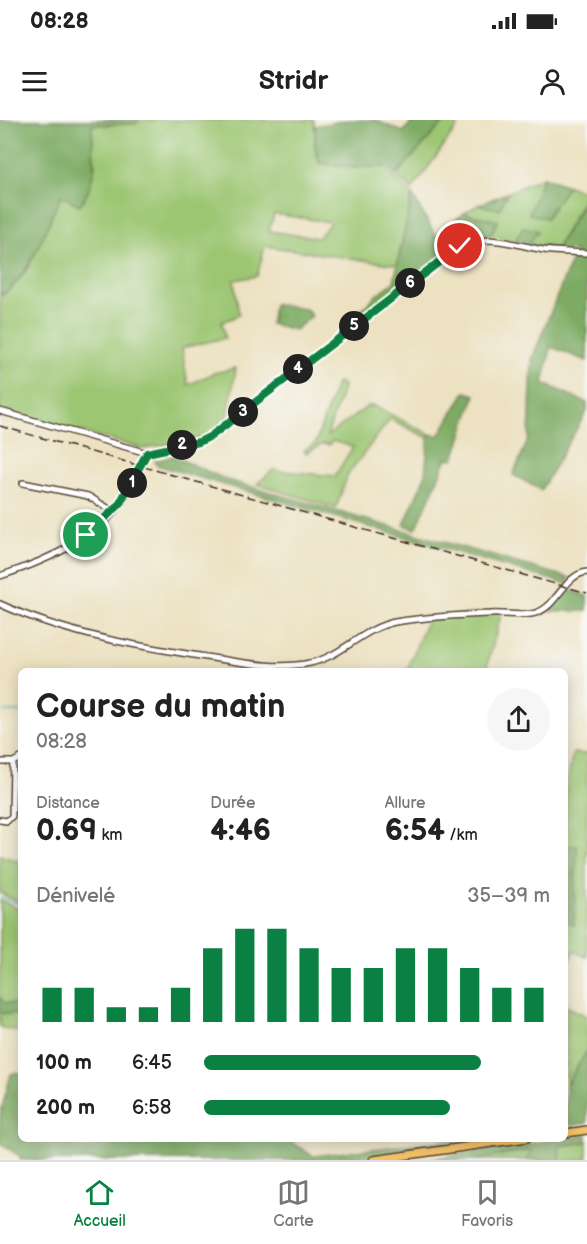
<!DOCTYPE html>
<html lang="fr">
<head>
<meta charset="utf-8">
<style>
	:root { --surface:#fff; --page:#f6f6f6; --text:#222; --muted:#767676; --line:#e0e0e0; --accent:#0b8043 }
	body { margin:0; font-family:"Balsamiq Sans",sans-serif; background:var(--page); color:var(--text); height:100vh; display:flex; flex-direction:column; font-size:22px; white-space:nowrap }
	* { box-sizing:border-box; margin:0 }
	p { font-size:20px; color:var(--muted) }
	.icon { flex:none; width:33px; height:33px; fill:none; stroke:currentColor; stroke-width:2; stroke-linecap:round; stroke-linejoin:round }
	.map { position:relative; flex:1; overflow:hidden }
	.panel { position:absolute; left:18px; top:548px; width:550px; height:474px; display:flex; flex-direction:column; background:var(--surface); border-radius:9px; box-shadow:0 3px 15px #0003 }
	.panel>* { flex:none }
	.pin { position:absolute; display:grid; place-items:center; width:51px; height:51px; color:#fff; margin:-26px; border:3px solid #fff; border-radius:50%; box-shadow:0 2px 6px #0007 }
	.km { position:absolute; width:30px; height:30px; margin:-15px; border-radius:50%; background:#222; color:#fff; font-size:16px; line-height:30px; text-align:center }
	.round { display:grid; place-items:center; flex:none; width:63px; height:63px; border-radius:32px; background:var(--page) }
	.headline { display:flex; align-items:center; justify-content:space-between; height:102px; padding:0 18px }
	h1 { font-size:33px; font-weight:800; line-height:45px }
	.figures { display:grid; grid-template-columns:repeat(3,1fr); gap:9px; height:102px; padding:6px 18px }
	.figures div { display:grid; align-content:center }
	.figures b { font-size:30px; font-weight:800 }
	.figures small { font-size:16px; font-weight:400 }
	.figures p { font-size:16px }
	.chart { height:168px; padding:12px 18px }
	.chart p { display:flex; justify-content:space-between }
	.chart svg { width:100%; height:108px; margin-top:6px; stroke:var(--accent); stroke-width:6 }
	ul { padding:0 18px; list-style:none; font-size:20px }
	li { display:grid; grid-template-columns:96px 72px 1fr; align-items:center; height:45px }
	li i { height:15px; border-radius:8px; background:var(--accent) }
	.status { display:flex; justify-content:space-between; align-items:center; height:42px; padding:0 30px; background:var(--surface); direction:ltr }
	.status svg { height:16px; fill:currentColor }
	header { display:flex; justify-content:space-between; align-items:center; height:78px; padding:0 18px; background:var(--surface); font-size:27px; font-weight:800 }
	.menu { display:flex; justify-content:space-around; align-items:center; height:84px; border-top:2px solid var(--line); background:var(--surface); font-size:16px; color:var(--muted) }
	.menu a { display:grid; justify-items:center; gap:3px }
	.menu .on { color:var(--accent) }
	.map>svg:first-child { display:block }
</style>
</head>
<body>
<div class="status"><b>08:28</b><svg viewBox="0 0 49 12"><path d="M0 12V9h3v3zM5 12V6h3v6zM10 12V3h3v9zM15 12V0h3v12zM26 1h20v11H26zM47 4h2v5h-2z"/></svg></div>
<header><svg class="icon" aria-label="menu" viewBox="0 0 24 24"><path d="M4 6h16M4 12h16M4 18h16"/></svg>Stridr<svg class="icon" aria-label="person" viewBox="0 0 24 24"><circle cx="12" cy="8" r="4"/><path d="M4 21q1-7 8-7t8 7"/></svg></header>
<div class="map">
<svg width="587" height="1040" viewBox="0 0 587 1040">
	<rect width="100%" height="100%" fill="#f6f6f2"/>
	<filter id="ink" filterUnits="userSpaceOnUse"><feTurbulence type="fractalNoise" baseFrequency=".0167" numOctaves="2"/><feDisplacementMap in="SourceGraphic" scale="12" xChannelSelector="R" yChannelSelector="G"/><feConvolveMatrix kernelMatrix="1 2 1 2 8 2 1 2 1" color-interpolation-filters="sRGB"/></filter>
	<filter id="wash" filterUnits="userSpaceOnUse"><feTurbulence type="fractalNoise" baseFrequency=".008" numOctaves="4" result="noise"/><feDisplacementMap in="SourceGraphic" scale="24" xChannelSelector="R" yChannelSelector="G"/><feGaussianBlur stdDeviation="1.35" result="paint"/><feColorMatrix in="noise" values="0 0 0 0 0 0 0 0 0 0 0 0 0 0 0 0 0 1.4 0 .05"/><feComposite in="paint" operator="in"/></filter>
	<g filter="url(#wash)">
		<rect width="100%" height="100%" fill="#ece1c0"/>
		<!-- green -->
		<path fill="#9cc672" stroke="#6c7848" stroke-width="1.5" fill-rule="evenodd" d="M 140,0 L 314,0 L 316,35 L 356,48 L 368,46 L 384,47 L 412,75 L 397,145 L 265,126 L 257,156 L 234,160 L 239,195 L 222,202 L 225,218 L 182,228 L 188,265 L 214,253 L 236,248 L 227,301 L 205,317 L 143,329 L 0,289 L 0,176 C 34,157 42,110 60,78 C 67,67 84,57 95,48 L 91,5 L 135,4 ZM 274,94 L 329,102 L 330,103 L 318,118 L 269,111 Z
			M 451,0 L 462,0 L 412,70 L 396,55 L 441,5 Z
			M 543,57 L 530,94 L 546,98 L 568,66 L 587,73 L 556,129 L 529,124 L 537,111 L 523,107 L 515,121 L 490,115 L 497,101 L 464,93 L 478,85 L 500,89 L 507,73 Z
			M 337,262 L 344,265 L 327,316 L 368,286 L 374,286 L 429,314 L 428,318 L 390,299 L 348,354 L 336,388 L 257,364 L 273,350 L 335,356 L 353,327 L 332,321 L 329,325 L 323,324 L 306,333 L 304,330 L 315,324 Z
			M 502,491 L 486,550 L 407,550 L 428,498 Z
			M 573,633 L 587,634 L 587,837 L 573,831 L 566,850 L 566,668 Z
			M 0,735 L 21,742 L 21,783 L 0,773 Z
			M 0,780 L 21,790 L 21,885 L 3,883 L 0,877 Z
			M 566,886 L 587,896 L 587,931 L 566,965 Z
			M 0,893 L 21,895 L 21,912 L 0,907 Z
			M 587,1022 L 587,1040 L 560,1040 L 559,1026 Z
			M 521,1030 L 532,1032 L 526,1040 L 474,1040 Z"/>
		<!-- forest -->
		<path fill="#7dab64" stroke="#5c6a41" stroke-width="1.5" d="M 0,0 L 140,0 L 135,4 L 92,5 C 93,34 99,60 80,85 L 61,76 C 46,107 30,159 0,176 Z
			M 347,0 L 375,0 L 403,12 L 413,0 L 451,0 L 441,5 L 396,55 L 387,46 L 356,48 L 319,43 L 315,26 L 315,6 Z
			M 543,57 L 568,66 L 546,98 L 529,94 Z
			M 507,73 L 500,89 L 478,85 Z
			M 412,75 L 436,116 L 464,93 L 498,101 L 490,115 L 467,119 L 339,213 L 375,176 L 394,162 Z
			M 587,77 L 587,241 L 551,227 L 543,263 L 587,283 L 587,291 L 541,370 L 513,355 L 529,318 L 532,239 L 575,131 L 556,129 Z
			M 523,107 L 538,111 L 529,124 L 515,121 Z
			M 274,184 L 306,189 L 312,196 L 295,210 L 270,204 Z
			M 465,272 L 475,275 L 454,339 L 447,338 L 416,409 L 404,405 L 425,356 L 429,314 L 439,316 Z
			M 173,336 L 227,360 L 570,458 L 566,464 L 156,345 L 155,341 Z
			M 565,469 L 587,476 L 587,491 L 550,491 L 551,486 Z
			M 566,726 L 577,726 L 574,805 L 566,800 Z
			M 0,877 L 4,883 L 21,885 L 21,895 L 0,893 Z
			M 587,931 L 587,1003 L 566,1006 L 566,1001 L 570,999 L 566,996 L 566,965 Z
			M 17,952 L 21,954 L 21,1018 L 286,1019 L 313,1036 L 456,1019 L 483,1019 L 335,1040 L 20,1040 L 21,1037 L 0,1023 L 0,995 L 11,954 Z
			M 587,1015 L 587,1022 L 559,1026 L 560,1040 L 526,1040 L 532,1032 L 530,1030 L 474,1040 L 421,1040 Z"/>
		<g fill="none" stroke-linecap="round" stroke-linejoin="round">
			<!-- stream -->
			<path stroke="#4bb6c8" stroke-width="1.5" d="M 4,592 L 21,592
				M 0,777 L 21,785"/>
		</g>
	</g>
	<g filter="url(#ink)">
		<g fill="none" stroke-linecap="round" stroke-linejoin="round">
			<!-- minor casing -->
			<g stroke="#564536" stroke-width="8">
				<path id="minor" d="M 0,291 L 147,333
					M 23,363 L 88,376 L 114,392
					M 0,456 C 40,443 93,421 119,386 C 130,370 139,351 147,333 L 199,322 L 211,316 L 460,126 C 488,113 515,125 544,130 C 558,132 573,132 587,133
					M 0,484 C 65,514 136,526 206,537 C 240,542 276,550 310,543 C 341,537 363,508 395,502 C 426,497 459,495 490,494 C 504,493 518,496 531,494 C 557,491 562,455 587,452
					M 0,642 L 13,642 L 21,638
					M 0,700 L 7,701 L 12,696 L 13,642"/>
			</g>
			<!-- major casing -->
			<g stroke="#564536" stroke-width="10">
				<path id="major" d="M 566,1013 L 587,1010
					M 373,1040 L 527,1018"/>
			</g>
			<!-- minor -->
			<use href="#minor" stroke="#fff" stroke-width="5"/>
			<!-- major -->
			<use href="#major" stroke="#f3c26a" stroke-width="7"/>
			<!-- rail -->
			<path stroke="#3b2a1e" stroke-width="1.5" stroke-dasharray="9 4.5" stroke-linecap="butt" d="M 0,306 L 587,473"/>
		</g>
	</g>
	<g fill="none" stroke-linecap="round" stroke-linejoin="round" filter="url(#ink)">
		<!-- route casing -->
		<g stroke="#fff" stroke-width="12">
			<path id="route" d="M 86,415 L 119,385 L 147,333 L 199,322 L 211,316 L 460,126"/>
		</g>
		<!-- route -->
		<use href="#route" stroke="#0b8043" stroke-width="8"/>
	</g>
</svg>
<div class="pin" style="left:86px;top:415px;background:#1e9e55"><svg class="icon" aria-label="arrive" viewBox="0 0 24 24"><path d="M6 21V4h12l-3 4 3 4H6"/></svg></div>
<div class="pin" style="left:460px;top:126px;background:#d93025"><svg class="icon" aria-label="check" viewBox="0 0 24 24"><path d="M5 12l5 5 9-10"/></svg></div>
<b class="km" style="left:132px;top:363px">1</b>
<b class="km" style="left:182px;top:325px">2</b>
<b class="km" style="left:243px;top:292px">3</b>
<b class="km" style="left:298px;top:249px">4</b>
<b class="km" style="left:354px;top:206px">5</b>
<b class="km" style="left:410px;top:163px">6</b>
<section class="panel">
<div class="headline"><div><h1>Course du matin</h1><p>08:28</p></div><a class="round"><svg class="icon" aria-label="share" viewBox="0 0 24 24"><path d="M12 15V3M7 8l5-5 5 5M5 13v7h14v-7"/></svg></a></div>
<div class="figures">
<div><p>Distance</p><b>0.69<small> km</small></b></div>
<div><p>Durée</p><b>4:46</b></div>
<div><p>Allure</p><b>6:54<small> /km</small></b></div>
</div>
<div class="chart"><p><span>Dénivelé</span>35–39 m</p>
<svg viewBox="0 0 160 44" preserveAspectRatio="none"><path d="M5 44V30M15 44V30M25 44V38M35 44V38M45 44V30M55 44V14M65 44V6M75 44V6M85 44V14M95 44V22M105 44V22M115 44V14M125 44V14M135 44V22M145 44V30M155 44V30"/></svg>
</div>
<ul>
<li><b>100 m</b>6:45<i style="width:80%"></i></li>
<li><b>200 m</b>6:58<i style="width:71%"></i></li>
</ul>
</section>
</div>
<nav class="menu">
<a class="on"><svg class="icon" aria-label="home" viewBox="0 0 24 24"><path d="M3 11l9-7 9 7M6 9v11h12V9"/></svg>Accueil</a>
<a><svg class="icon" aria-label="map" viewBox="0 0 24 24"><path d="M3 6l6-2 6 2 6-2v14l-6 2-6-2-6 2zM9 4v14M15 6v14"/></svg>Carte</a>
<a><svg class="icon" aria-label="saved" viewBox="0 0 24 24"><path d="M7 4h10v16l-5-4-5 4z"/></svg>Favoris</a>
</nav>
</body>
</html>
